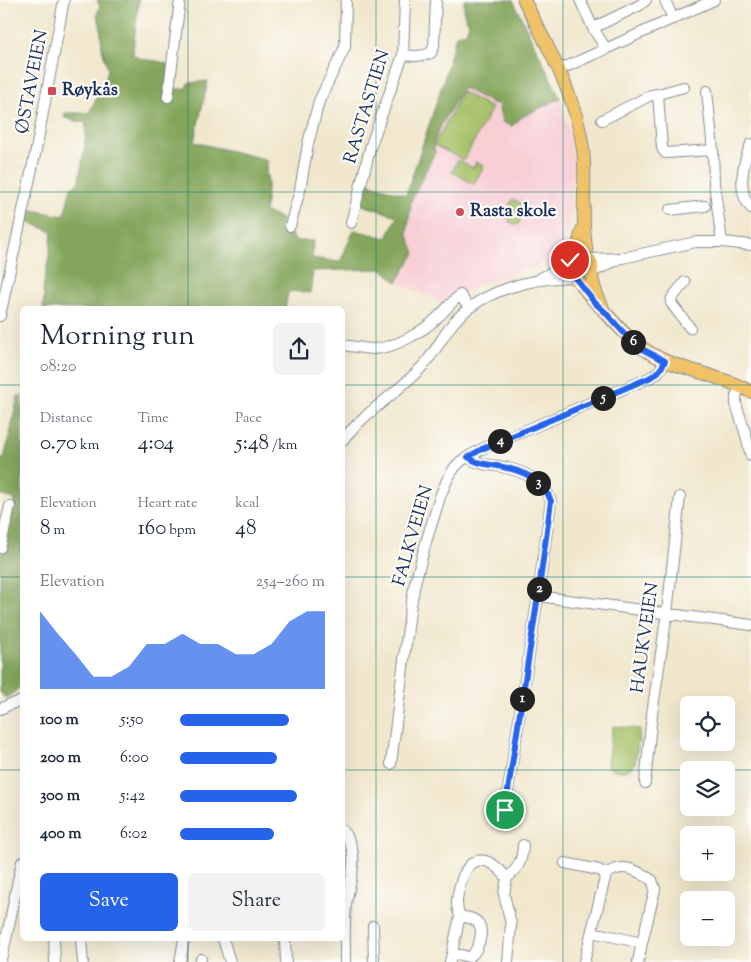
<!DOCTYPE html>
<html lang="en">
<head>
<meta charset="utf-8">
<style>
	:root { --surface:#fff; --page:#f2f2f3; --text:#1f2937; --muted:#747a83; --accent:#2563eb }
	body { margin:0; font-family:"Sorts Mill Goudy",serif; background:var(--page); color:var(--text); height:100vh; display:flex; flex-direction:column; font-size:19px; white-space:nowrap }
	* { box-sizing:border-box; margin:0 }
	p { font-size:16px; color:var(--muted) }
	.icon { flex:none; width:28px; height:28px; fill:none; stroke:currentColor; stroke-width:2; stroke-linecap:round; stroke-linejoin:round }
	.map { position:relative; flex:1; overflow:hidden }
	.sheet { position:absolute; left:20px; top:306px; width:325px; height:635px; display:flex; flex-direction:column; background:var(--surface); border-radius:8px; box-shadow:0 5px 20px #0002 }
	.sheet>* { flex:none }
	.tools { position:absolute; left:680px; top:696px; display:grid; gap:10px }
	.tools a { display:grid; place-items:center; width:55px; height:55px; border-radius:8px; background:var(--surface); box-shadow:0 5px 20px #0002; font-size:25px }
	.pin { position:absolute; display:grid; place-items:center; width:42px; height:42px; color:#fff; margin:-21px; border:2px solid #fff; border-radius:50%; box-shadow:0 1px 5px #0007 }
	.km { position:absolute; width:25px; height:25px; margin:-12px; border-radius:50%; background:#222; color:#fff; font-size:14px; line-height:25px; text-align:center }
	.round { display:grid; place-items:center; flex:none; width:52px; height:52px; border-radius:8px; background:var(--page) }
	.summary { display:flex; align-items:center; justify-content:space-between; height:85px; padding:0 20px }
	h1 { font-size:28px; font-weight:600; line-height:38px }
	.stats { display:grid; grid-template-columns:repeat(3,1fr); gap:8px; height:85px; padding:5px 20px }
	.stats div { display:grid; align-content:center }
	.stats b { font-size:21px; font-weight:600 }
	.stats small { font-size:14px; font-weight:400 }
	.stats p { font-size:14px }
	.chart { height:140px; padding:10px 20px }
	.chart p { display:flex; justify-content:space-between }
	.chart svg { width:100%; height:90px; margin-top:5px; fill:var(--accent); opacity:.7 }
	.button { display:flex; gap:10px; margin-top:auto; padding:10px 20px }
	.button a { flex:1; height:58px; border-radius:8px; background:var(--accent); color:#fff; font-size:20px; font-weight:600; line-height:58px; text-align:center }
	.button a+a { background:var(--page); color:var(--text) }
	ul { padding:0 20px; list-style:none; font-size:16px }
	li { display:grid; grid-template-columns:80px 60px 1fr; align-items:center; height:38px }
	li i { height:12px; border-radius:6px; background:var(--accent) }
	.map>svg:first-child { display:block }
</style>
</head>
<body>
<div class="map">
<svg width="751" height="962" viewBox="0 0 751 962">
	<rect width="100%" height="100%" fill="#fdfcf7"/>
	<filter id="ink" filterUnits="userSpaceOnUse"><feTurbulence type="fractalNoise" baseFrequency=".02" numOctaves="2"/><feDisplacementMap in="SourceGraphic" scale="10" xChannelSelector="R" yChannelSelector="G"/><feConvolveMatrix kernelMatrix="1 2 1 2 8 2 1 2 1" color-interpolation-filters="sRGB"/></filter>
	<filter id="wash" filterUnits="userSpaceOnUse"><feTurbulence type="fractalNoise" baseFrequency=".0096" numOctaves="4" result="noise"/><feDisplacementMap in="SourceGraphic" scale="20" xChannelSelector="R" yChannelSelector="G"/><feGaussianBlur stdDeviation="1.12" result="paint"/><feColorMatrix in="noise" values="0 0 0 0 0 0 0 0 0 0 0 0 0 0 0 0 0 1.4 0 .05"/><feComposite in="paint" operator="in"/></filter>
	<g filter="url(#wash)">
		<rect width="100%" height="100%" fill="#f1e7cd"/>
		<!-- built -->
		<path fill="#f7cfd5" d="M 463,88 L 492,103 L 498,104 L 522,117 L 560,98 L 569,133 L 573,166 L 571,209 L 567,238 L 556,253 L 537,266 L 508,274 L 474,287 L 443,304 L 397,282 L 415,253 L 407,233 L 411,206 L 410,203 L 435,152 L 433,144 L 443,121 Z"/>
		<!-- green -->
		<path fill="#a5c066" stroke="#607862" d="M 462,92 L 492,108 L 464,160 L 434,145 Z
			M 459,160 L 473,168 L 476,162 L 484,166 L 474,184 L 452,172 L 457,161 Z
			M 513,199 L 526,206 L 518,225 L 509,222 L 510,218 L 503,216 Z
			M 613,726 L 640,729 L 635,763 C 629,773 618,773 608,767 L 607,762 Z"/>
		<!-- forest -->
		<path fill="#84a65b" stroke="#506a5c" d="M 97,0 L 139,0 C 137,18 134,36 133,54 C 142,63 158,58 169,65 L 163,102 L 169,103 L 172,91 L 175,89 L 186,89 L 188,83 L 208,81 L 194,142 L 268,160 L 266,173 L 268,180 L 265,212 L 282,219 L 281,230 L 286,234 L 291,234 L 293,238 L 297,241 L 313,241 L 312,258 L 340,262 L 354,230 L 387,238 L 397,216 L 359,204 L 365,182 L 406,195 L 444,79 L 456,35 L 466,32 L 469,24 L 464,14 L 464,0 L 513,0 L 560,98 L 522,117 L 512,126 L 502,122 L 498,104 L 492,103 L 463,88 L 443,121 L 433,144 L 435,152 L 410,203 L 411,206 L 407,233 L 415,253 L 397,282 L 382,269 L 313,271 L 310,293 L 292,291 L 288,293 L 285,309 L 43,309 L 44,298 L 43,288 L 49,256 L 52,232 L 25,220 L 27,209 L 64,216 L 71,187 L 78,184 C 82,164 86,143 86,123 L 64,118 L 65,113 L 89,113 L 104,83 L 108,70 L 102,49 L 100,24 L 97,15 L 100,6 Z
			M 18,396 L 22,396 L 22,685 L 6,699 L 0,692 L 0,558 L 15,499 L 0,495 L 0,459 L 4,459 Z"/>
	</g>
	<g filter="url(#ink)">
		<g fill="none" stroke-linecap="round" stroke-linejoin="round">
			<!-- minor casing -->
			<g stroke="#868b96" stroke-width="12">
				<path id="minor" d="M 580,0 L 593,28 L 606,49
					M 665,0 L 673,19
					M 593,28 L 640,5 L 646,0
					M 403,55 C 414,56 421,57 431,53 L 434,46 L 436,0
					M 559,70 L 714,0
					M 707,91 L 713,150 L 714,183 L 722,242
					M 658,94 L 684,87
					M 168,97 L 180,0
					M 602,120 L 651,95 L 658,94 L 662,148 L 665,153 L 713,150
					M 751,144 C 743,162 736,192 751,208
					M 670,210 L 705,206
					M 351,223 L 371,145 L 403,55 L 405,0
					M 290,226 L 300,190 L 308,144 L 319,101 L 345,47 L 346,0
					M 590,259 L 622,258 L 696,242 L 722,242 L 751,245
					M 592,272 L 617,260
					M 541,278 L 569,263
					M 685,282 L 672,298 L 671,303 L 690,328
					M 0,316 L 36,150 L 64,0
					M 342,345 C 353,346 363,349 373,349 C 395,348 423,332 438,317 C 446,310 452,301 460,295 L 469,308
					M 740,386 L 736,396 L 736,404 L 745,432 L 751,456
					M 342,441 C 364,413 393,396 418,371 C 433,357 441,338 454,322 C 482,290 532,278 572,277
					M 468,457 C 477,464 487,465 498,466 C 520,470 543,478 551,501 L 538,596 L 505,810
					M 0,548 L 10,506
					M 538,596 L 751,625
					M 0,709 L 11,704 L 22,701
					M 391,764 L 410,611 L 415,583 L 426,542 L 441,494 L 448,478 L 455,467 L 461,461 L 482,449 L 649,378 C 658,374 661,369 665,361
					M 645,783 L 652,714 L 667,613 L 680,497
					M 342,830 C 362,853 350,879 346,904 C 344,923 345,943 345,962
					M 565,863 L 599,870 L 606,874
					M 373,926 L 374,962
					M 54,939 L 55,962
					M 81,939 L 83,962
					M 223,939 L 230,962
					M 285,939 L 286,962
					M 452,953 L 469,957 C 478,952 484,933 479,924 C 475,918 466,917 460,916
					M 0,962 C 10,930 14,895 22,862
					M 180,962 L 184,939
					M 200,962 L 201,959
					M 450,962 L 460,916 C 455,905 457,897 460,885 C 469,853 488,854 507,878
					M 508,962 L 511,924 L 504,894 L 507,878 C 519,868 522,861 523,845
					M 584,962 L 606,874 C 624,862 636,870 652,880 L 655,889 L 642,943 L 592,932
					M 638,962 L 642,943"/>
			</g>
			<!-- major casing -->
			<g stroke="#868b96" stroke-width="14">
				<path id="major" d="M 524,0 C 548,48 576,95 583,149 C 586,174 583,198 584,222 C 584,234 586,246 587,257 C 594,263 592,267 592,275 C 592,288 600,300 604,311
					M 582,230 C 580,236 578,251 575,256 C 572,261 567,262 568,269 C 569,275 573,277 577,280 C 582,285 586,291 589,295 C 594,302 600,306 605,312 C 625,335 642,352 671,363 C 698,373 726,378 751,392"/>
			</g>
			<!-- minor -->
			<use href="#minor" stroke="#fff" stroke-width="10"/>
			<!-- major -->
			<use href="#major" stroke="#f1c369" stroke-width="12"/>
		</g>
	</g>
	<g fill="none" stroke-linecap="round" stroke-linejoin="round" filter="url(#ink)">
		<!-- route casing -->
		<g stroke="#fff" stroke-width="10">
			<path id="route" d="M 505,810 L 538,596 L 551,501 C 543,478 520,470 498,466 C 487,464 477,464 468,457 L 482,449 L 649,378 C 658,374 661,369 665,361 L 642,349 L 623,332 L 604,311 L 594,302 L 576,279 L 570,274 L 568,267 L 570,260"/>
		</g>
		<!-- route -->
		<use href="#route" stroke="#2563eb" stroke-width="6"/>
	</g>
	<!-- grid -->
	<path fill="none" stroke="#0f766e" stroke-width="1" stroke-opacity="0.55" d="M 188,0 L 188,309M 376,0 L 376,962M 563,0 L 563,962M 0,192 L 751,192M 0,385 L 22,385M 342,385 L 751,385M 0,577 L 22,577M 342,577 L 751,577M 0,770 L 22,770M 342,770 L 751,770M 188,939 L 188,962"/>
	<!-- markers -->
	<g fill="#d1495b" stroke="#fdfcf7" stroke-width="2">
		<rect x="47" y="86" width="10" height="10" rx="2.5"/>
		<circle cx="460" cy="212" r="5"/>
	</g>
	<g text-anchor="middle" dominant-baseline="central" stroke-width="4.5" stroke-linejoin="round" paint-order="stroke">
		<!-- street labels -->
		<g font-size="18" fill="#1b2f5e" stroke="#fdfcf7">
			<text transform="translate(33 82) rotate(-79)">ØSTAVEIEN</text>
			<text transform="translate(368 107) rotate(-73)">RASTASTIEN</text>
			<text transform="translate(414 536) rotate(-74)">FALKVEIEN</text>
			<text transform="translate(646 638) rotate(-82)">HAUKVEIEN</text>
		</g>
		<!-- poi labels -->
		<g font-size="18" font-weight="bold" fill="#1b2f5e" stroke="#fdfcf7" text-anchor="start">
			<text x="62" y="91">Røykås</text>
			<text x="470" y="212">Rasta skole</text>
		</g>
	</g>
</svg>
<div class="tools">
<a><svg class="icon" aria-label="locate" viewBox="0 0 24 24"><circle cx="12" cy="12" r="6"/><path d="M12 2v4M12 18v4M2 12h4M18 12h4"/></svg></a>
<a><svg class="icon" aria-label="layers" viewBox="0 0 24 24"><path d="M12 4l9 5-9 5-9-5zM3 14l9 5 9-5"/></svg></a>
<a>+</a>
<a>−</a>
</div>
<div class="pin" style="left:505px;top:810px;background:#1e9e55"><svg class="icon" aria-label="arrive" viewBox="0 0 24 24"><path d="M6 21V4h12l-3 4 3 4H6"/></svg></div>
<div class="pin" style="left:570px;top:260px;background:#d93025"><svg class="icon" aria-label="check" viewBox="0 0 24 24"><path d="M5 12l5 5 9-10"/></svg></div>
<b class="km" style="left:522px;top:699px">1</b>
<b class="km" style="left:539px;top:589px">2</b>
<b class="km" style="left:538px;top:483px">3</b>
<b class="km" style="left:500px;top:441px">4</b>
<b class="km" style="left:603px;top:398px">5</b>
<b class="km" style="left:633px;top:342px">6</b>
<section class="sheet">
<div class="summary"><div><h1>Morning run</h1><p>08:20</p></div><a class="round"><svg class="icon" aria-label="share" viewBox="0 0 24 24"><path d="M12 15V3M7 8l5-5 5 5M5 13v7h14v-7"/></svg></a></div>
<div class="stats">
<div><p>Distance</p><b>0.70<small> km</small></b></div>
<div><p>Time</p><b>4:04</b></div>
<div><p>Pace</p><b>5:48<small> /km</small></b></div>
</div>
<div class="stats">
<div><p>Elevation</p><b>8<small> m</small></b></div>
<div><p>Heart rate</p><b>160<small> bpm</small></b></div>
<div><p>kcal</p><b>48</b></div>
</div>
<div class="chart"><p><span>Elevation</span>254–260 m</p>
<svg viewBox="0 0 160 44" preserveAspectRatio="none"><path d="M0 44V6L10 17L20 27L30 38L40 38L50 33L60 22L70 22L80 17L90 22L100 22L110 27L120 27L130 22L140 11L150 6L160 6V44z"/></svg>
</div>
<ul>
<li><b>100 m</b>5:50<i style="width:75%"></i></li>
<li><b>200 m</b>6:00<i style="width:67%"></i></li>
<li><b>300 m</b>5:42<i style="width:81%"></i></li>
<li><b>400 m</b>6:02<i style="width:65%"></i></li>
</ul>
<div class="button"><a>Save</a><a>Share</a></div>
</section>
</div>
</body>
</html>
